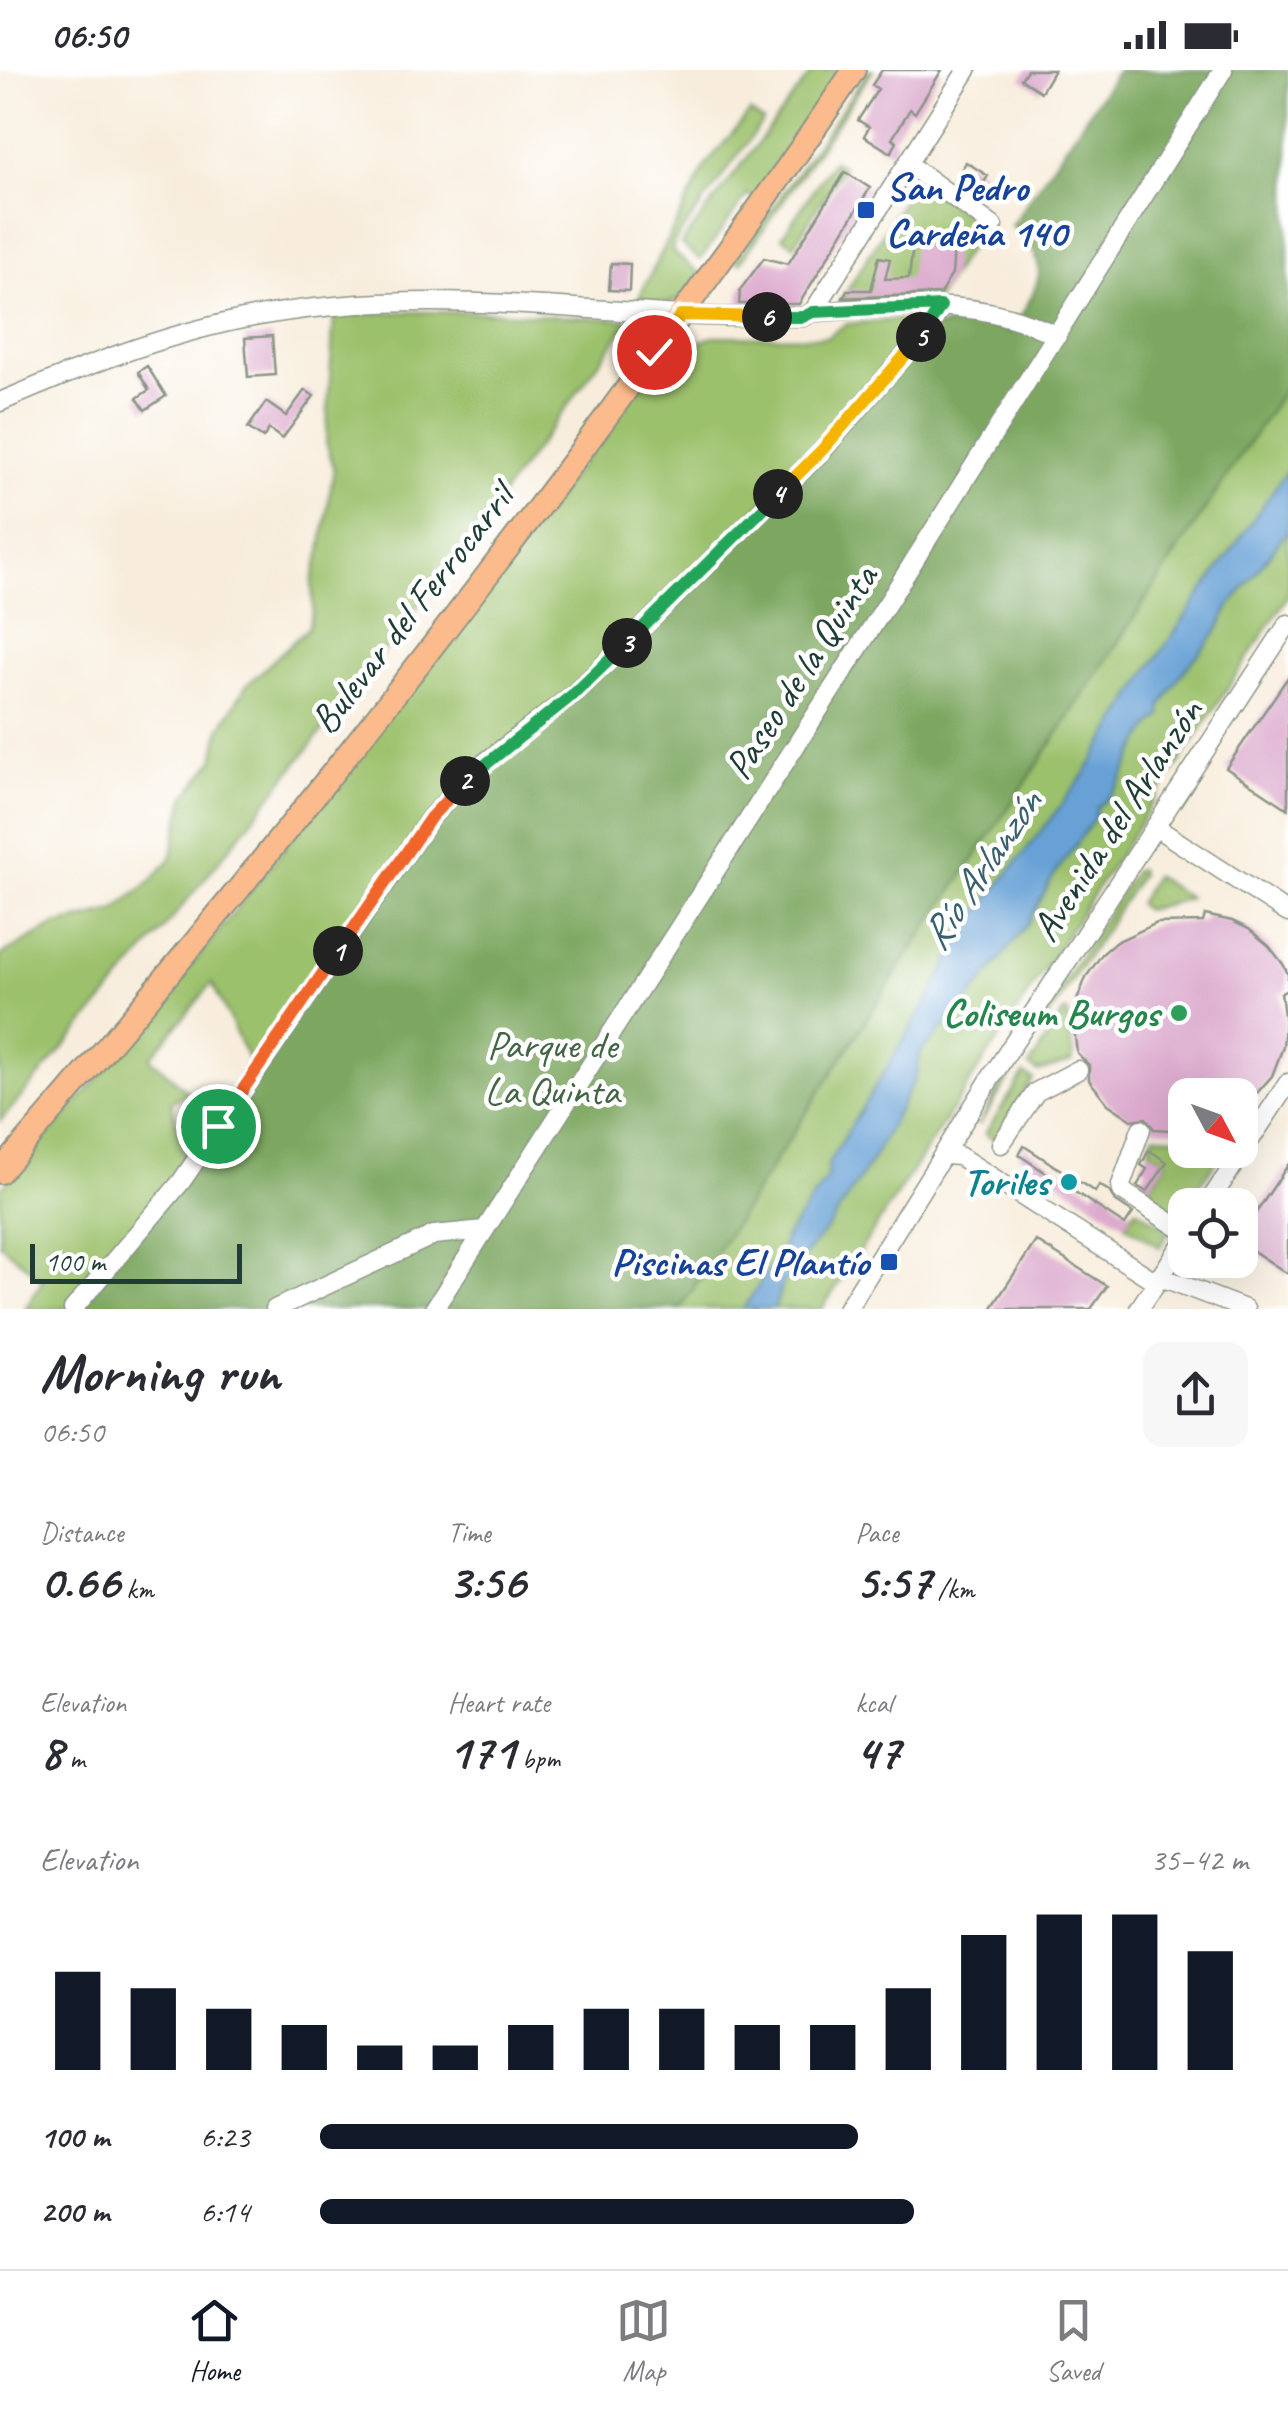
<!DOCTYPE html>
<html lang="en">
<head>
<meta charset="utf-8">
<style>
	:root { --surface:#fff; --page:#f7f7f7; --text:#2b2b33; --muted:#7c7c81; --line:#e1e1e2; --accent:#111827 }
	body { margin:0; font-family:Caveat,sans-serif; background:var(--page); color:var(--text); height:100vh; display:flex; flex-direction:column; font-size:38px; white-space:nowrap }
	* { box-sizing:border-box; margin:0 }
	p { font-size:32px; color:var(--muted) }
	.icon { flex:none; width:55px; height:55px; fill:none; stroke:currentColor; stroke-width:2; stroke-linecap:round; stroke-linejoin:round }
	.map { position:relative; height:1239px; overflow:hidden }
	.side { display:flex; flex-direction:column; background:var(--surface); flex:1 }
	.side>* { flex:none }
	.needle { width:65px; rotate:131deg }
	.tools { position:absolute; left:1168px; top:1008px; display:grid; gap:20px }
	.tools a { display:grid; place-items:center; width:90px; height:90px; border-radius:20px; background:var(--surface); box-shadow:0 10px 40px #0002; font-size:50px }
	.scale { position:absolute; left:30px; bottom:25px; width:212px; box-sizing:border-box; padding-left:10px; border:5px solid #1f3d34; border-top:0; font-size:28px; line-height:35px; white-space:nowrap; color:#1f3d34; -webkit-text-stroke:8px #fff; paint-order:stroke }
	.pin { position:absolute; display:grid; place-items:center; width:85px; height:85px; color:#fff; margin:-42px; border:5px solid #fff; border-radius:50%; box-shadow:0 2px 10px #0007 }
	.km { position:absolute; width:50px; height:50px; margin:-25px; border-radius:50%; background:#222; color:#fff; font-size:28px; line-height:50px; text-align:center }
	.round { display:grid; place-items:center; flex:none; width:105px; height:105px; border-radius:20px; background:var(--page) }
	.head { display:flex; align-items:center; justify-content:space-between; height:170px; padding:0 40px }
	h1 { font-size:55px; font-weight:700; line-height:75px }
	.figures { display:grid; grid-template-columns:repeat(3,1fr); gap:15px; height:170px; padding:10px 40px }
	.figures div { display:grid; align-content:center }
	.figures b { font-size:50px; font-weight:700 }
	.figures small { font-size:28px; font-weight:400 }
	.figures p { font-size:28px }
	.chart { height:280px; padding:20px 40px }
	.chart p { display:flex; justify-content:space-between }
	.chart svg { width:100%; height:180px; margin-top:10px; stroke:var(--accent); stroke-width:6 }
	ul { padding:0 40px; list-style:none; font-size:32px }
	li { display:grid; grid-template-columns:160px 120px 1fr; align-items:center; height:75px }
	li i { height:25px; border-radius:12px; background:var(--accent) }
	.status { display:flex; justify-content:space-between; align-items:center; height:70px; padding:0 50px; background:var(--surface); direction:ltr }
	.status svg { height:28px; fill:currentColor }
	.menu { display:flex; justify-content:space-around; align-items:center; height:140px; border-top:2px solid var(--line); background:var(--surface); font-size:28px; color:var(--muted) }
	.menu a { display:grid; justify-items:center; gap:5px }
	.menu .active { color:var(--accent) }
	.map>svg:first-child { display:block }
</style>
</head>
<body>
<div class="status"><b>06:50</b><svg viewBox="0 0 49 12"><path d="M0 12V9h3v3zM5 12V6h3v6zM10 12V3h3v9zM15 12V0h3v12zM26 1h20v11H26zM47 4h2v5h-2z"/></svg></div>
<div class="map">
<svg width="1288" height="1239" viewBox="0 0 1288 1239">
	<rect width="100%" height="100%" fill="#fff"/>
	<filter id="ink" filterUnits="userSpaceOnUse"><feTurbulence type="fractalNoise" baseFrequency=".01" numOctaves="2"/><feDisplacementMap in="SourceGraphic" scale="20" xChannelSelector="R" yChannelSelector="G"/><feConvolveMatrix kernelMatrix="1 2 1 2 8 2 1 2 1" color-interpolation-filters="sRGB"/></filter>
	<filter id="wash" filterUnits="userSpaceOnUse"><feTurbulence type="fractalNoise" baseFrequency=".0048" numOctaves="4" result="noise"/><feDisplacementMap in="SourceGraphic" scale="40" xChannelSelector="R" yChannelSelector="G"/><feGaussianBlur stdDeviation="2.25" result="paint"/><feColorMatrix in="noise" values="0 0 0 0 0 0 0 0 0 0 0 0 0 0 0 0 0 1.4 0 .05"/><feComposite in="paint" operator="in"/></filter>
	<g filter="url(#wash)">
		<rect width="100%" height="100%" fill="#f8eddc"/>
		<!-- green -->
		<path fill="#9cc16c" stroke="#5e7f50" stroke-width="2.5" d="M 814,0 L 843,0 L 755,129 L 748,124 L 700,190 L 681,174 Z
			M 869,0 L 873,0 L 740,193 L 736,190 Z
			M 750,42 L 763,51 L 673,174 L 673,182 L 701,204 C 681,231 674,241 639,227 L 706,95 Z
			M 833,91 L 843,97 L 794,175 L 782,167 Z
			M 917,108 L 982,157 L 937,228 L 840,232 Z
			M 402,242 L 490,242 L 630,250 C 431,524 225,796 0,1051 L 0,886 L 56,855 L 114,841 L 150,812 L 171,788 L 185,727 L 214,690 L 220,659 L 246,616 L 308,558 L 313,539 L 312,512 L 321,481 L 334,398 L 326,372 L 334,245 Z
			M 929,247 L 819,377 L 261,983 L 249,991 L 212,913 L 150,988 L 188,1022 L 171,1032 L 187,1091 L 67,1239 L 25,1239 L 43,1210 L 0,1174 L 0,1119 L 103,1003 L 207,876 L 507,494 L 635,321 L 670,284 L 714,266 L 827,267 L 846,254 Z
			M 1288,313 L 1288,526 L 822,1239 L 680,1239 L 898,900 L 1026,712 Z
			M 1139,799 L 1140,805 L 979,1055 L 1009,998 L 1134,801 Z
			M 1154,806 L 1189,828 L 1145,840 L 1138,834 Z
			M 1065,941 L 1068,943 L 1073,991 L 1038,1002 L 1029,996 Z
			M 1024,1004 L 1033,1009 L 994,1070 L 985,1064 Z
			M 1153,1065 L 1185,1068 L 1185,1080 L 1223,1080 L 1177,1150 L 1143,1128 L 1167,1092 L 1149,1080 Z
			M 1136,1139 L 1170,1160 L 1160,1177 L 1125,1155 Z"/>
		<!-- forest -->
		<path fill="#7da760" stroke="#4e724a" stroke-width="2.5" d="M 1118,0 L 1288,0 L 1288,313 L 1026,712 L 898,900 L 680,1239 L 81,1239 L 436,750 L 483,702 L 533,665 L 937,257 L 969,251 L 1011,262 C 1037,219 1058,193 1011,156 Z"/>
		<!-- water -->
		<path fill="#67a1d6" stroke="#436f85" stroke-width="2.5" d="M 1288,399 L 1288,460 L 1231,535 L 1215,565 L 1179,607 L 1161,637 L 1162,646 C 1131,670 1131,715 1097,737 L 1095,747 L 1053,807 L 1028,853 L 967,933 L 921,982 L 916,1006 L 872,1090 L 829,1156 L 783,1212 L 774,1239 L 743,1239 L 780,1183 L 786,1166 L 827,1108 L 828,1094 L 933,922 L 966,858 L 1085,704 L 1150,598 Z"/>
		<g id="blocks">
			<!-- building -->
			<path fill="#dcaacd" d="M 882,0 L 942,0 L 915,43 L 910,39 L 892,69 L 897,72 L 891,83 L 864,66 L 869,57 L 858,50 L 878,19 L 872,15 Z
				M 1027,0 L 1054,0 L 1041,22 L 1021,9 Z
				M 966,92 L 988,106 L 975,127 L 954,112 Z
				M 845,102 L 870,118 L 799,234 L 739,234 L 740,220 L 764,188 L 788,194 Z
				M 913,174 L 954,178 L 952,204 L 940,224 L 843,228 L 847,220 L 871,220 L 879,187 L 890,189 L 885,209 L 909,208 Z
				M 611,193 L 630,194 L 629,221 L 609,220 Z
				M 272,266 L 275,305 L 248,307 L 245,268 Z
				M 147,296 L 166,326 L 145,340 L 137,328 L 149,320 L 138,302 Z
				M 305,320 L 314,326 L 282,369 L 269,359 L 263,368 L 248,358 L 266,332 L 286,346 Z
				M 1288,607 L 1288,739 L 1226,698 Z
				M 1205,845 L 1232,851 L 1249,859 L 1269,876 L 1283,894 L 1288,904 L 1288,920 L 1281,923 L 1285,953 L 1283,977 L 1272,1006 L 1240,1042 L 1240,1025 L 1185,1025 L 1185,1061 L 1154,1059 L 1146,1048 L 1132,1050 L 1108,1034 L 1089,1010 L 1089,995 L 1077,983 L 1074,958 L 1076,933 L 1086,907 L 1102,884 L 1116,872 L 1157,853 L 1203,852 Z
				M 1024,1076 L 1095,1122 L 1099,1115 L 1109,1121 L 1115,1131 L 1133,1143 L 1125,1155 L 1019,1085 Z
				M 1149,1080 L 1167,1092 L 1147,1122 L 1137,1116 L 1147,1099 L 1141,1095 Z
				M 1288,1095 L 1288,1204 L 1240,1172 L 1240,1167 Z
				M 1036,1171 L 1107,1216 L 1091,1239 L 991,1239 Z"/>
		</g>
	</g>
	<g filter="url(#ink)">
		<use href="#blocks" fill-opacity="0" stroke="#8c9588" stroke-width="2.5"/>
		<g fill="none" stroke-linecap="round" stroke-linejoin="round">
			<!-- minor casing -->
			<g stroke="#8c9588" stroke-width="21">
				<path id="minor" d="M 908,94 L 993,156
					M 813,242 L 967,0
					M 0,332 C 79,298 159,266 243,249 C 392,219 533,236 681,245 C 722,248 762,246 803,247 L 813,242 C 900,237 976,224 1057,266
					M 1155,757 L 1288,843
					M 1141,1059 L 1121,1115 L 1122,1121 L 1185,1162
					M 1001,1074 L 1036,1022 L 1078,1000
					M 945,1085 L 959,1086 L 1150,1208 L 1169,1210 L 1245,1239
					M 1207,1135 L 1288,1013
					M 73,1239 L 181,1112 L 431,747 L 479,697 L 576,622 L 673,528 L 823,380 L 931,255 L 941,236
					M 275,1239 L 434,1165 L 484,1160
					M 434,1239 L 890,529 L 1223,0
					M 847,1239 L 992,1006 L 1288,554
					M 1139,1239 L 1185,1169"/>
			</g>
			<!-- major casing -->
			<g stroke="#8c9588" stroke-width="26">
				<path id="major" d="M 0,1102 C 214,856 418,602 612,339 C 694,227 777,116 854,0"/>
			</g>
			<!-- minor -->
			<use href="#minor" stroke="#fff" stroke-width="18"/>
			<!-- major -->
			<use href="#major" stroke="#fbbb8c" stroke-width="22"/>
		</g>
	</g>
	<g fill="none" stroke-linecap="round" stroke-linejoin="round" filter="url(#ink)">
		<!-- split-1 casing -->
		<g stroke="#fff" stroke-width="20">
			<path id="split-1" d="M 218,1056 L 338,881"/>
		</g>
		<!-- split-2 casing -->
		<g stroke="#fff" stroke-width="20">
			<path id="split-2" d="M 338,881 L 431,747 L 465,711"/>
		</g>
		<!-- split-3 casing -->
		<g stroke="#fff" stroke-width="20">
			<path id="split-3" d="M 465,711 L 576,622 L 627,573"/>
		</g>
		<!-- split-4 casing -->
		<g stroke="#fff" stroke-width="20">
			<path id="split-4" d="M 627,573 L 778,424"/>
		</g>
		<!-- split-5 casing -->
		<g stroke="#fff" stroke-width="20">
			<path id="split-5" d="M 778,424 L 822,380 L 921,267"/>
		</g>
		<!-- split-6 casing -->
		<g stroke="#fff" stroke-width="20">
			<path id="split-6" d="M 767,247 L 803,247 L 813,242 L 941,236 L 921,267"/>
		</g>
		<!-- split-7 casing -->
		<g stroke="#fff" stroke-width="20">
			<path id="split-7" d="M 654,282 L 681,245 L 767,247"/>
		</g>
		<!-- split-1 -->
		<use href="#split-1" stroke="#f0652b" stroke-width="12"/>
		<!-- split-2 -->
		<use href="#split-2" stroke="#f0652b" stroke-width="12"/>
		<!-- split-3 -->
		<use href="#split-3" stroke="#22a559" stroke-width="12"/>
		<!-- split-4 -->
		<use href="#split-4" stroke="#22a559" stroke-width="12"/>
		<!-- split-5 -->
		<use href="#split-5" stroke="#f5b400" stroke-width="12"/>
		<!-- split-6 -->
		<use href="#split-6" stroke="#22a559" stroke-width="12"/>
		<!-- split-7 -->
		<use href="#split-7" stroke="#f5b400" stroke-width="12"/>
	</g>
	<!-- markers -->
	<g fill="#1a4fb4" stroke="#fff" stroke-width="4">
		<rect x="856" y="130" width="20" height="20" rx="5"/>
		<rect x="879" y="1182" width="20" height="20" rx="5"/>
	</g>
	<circle fill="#2e9e5b" stroke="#fff" stroke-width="4" cx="1179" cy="943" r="10"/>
	<circle fill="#0f9aa8" stroke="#fff" stroke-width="4" cx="1069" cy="1112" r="10"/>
	<g text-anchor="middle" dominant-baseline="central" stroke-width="9" stroke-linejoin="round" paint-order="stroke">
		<!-- transit labels -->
		<g font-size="40" font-weight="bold" fill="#164399" stroke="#fff" text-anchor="start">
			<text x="886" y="117">San Pedro<tspan x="886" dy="46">Cardeña 140</tspan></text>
			<text x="869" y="1192" text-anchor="end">Piscinas El Plantío</text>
		</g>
		<!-- street labels -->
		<g font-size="40" fill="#1f3d34" stroke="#fff">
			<text transform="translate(412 539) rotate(-52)">Bulevar del Ferrocarril</text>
			<text transform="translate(801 602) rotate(-57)">Paseo de la Quinta</text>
			<text transform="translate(1117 750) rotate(-57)">Avenida del Arlanzón</text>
		</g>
		<!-- leisure labels -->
		<g font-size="40" font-weight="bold" fill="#27864d" stroke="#fff" text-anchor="end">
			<text x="1159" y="943">Coliseum Burgos</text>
		</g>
		<!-- park labels -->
		<g font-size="40" fill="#446545" stroke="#fff">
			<text x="552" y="975">Parque de<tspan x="552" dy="46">La Quinta</tspan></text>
		</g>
		<!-- culture labels -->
		<g font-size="40" font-weight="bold" fill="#0d838f" stroke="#fff" text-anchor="end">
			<text x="1049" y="1112">Toriles</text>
		</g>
		<!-- water labels -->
		<g font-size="42" font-style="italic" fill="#38606d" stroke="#fff">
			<text transform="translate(981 800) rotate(-56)">Río Arlanzón</text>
		</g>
	</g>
</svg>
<div class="tools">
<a><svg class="needle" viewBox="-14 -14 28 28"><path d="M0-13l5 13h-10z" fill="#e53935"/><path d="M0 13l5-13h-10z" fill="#7c7c81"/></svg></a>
<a><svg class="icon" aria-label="locate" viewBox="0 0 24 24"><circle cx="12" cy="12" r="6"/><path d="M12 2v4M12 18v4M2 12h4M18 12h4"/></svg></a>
</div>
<div class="scale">100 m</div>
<div class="pin" style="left:218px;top:1056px;background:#1e9e55"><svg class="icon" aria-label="arrive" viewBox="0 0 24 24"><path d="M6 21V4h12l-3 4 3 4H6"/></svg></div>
<div class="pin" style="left:654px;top:282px;background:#d93025"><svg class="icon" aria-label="check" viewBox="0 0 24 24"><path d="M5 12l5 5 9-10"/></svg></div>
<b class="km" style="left:338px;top:881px">1</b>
<b class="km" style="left:465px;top:711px">2</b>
<b class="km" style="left:627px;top:573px">3</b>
<b class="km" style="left:778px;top:424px">4</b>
<b class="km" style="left:921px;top:267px">5</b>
<b class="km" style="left:767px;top:247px">6</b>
</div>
<section class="side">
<div class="head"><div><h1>Morning run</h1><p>06:50</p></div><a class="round"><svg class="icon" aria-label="share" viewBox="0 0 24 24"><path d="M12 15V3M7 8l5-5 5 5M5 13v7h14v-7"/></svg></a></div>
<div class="figures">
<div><p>Distance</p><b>0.66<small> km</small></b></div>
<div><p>Time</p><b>3:56</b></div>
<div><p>Pace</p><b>5:57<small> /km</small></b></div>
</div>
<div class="figures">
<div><p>Elevation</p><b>8<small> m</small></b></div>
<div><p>Heart rate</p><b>171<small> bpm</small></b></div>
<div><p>kcal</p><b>47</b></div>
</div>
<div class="chart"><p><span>Elevation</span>35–42 m</p>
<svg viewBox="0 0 160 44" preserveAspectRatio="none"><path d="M5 44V20M15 44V24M25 44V29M35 44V33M45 44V38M55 44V38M65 44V33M75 44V29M85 44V29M95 44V33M105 44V33M115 44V24M125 44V11M135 44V6M145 44V6M155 44V15"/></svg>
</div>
<ul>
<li><b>100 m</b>6:23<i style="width:58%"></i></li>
<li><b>200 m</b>6:14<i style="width:64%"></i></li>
</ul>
</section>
<nav class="menu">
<a class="active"><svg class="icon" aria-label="home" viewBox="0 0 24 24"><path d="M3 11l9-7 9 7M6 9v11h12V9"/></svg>Home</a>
<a><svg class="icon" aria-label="map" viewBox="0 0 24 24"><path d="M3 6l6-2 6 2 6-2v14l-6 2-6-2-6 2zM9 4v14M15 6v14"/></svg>Map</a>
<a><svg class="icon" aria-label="saved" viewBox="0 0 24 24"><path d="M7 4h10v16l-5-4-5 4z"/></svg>Saved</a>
</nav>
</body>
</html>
